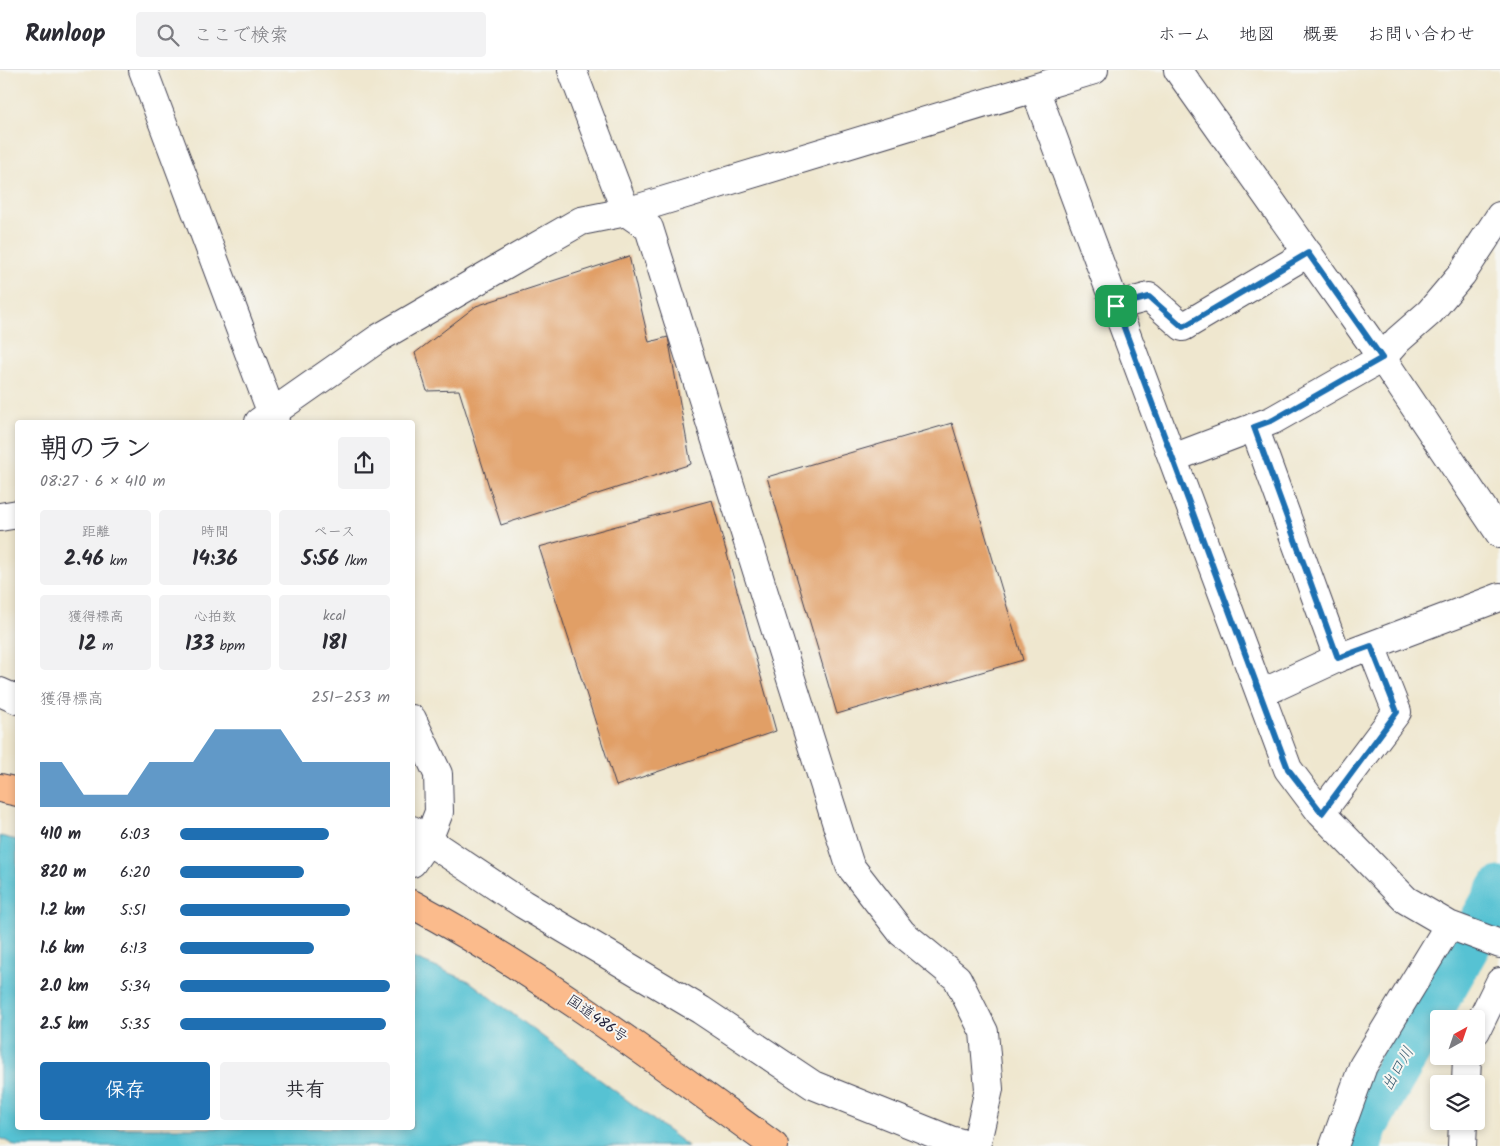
<!DOCTYPE html>
<html lang="ja">
<head>
<meta charset="utf-8">
<style>
	:root { --surface:#fff; --page:#f2f2f3; --text:#2b2b33; --muted:#7c7c81; --line:#e1e1e2; --accent:#1f6fb2 }
	body { margin:0; font-family:Kalam,"Klee One",sans-serif; background:var(--page); color:var(--text); height:100vh; display:flex; flex-direction:column; font-size:19px; white-space:nowrap }
	* { box-sizing:border-box; margin:0 }
	p { font-size:16px; color:var(--muted) }
	.icon { flex:none; width:28px; height:28px; fill:none; stroke:currentColor; stroke-width:2; stroke-linecap:round; stroke-linejoin:round }
	.map { position:relative; flex:1; overflow:hidden }
	.sheet { position:absolute; left:15px; top:350px; width:400px; height:710px; display:flex; flex-direction:column; background:var(--surface); border-radius:5px; box-shadow:0 2px 8px #0003 }
	.sheet>* { flex:none }
	.needle { width:32px; rotate:40deg }
	.buttons { position:absolute; left:1430px; top:940px; display:grid; gap:10px }
	.buttons a { display:grid; place-items:center; width:55px; height:55px; border-radius:5px; background:var(--surface); box-shadow:0 2px 8px #0003; font-size:25px }
	.pin { position:absolute; display:grid; place-items:center; width:42px; height:42px; color:#fff; margin:-21px; border-radius:10px; box-shadow:0 2px 8px #0006 }
	.round { display:grid; place-items:center; flex:none; width:52px; height:52px; border-radius:5px; background:var(--page) }
	.head { display:flex; align-items:center; justify-content:space-between; height:85px; padding:0 25px }
	h1 { font-size:28px; font-weight:600; line-height:38px }
	.stats { display:grid; grid-template-columns:repeat(3,1fr); gap:8px; height:85px; padding:5px 25px }
	.stats div { display:grid; align-content:center; border-radius:5px; background:var(--page); text-align:center }
	.stats b { font-size:21px; font-weight:600 }
	.stats small { font-size:14px; font-weight:400 }
	.stats p { font-size:14px }
	.chart { height:140px; padding:10px 25px }
	.chart p { display:flex; justify-content:space-between }
	.chart svg { width:100%; height:90px; margin-top:5px; fill:var(--accent); opacity:.7 }
	.cta { display:flex; gap:10px; margin-top:auto; padding:10px 25px }
	.cta a { flex:1; height:58px; border-radius:5px; background:var(--accent); color:#fff; font-size:20px; font-weight:600; line-height:58px; text-align:center }
	.cta a+a { background:var(--page); color:var(--text) }
	ul { padding:0 25px; list-style:none; font-size:16px }
	li { display:grid; grid-template-columns:80px 60px 1fr; align-items:center; height:38px }
	li i { height:12px; border-radius:6px; background:var(--accent) }
	header { display:flex; align-items:center; gap:30px; box-sizing:border-box; height:70px; padding:0 25px; background:var(--surface); border-bottom:1px solid var(--line) }
	header strong { font-size:24px }
	nav { display:flex; gap:28px; margin-inline-start:auto; font-size:18px }
	.search { width:350px; height:45px; background:var(--page); display:flex; align-items:center; gap:12px; box-sizing:border-box; padding:0 18px; border-radius:5px; color:var(--muted); font-size:19px }
	.map>svg:first-child { display:block }
</style>
</head>
<body>
<header>
<strong>Runloop</strong>
<div class="search"><svg class="icon" aria-label="search" viewBox="0 0 24 24"><circle cx="10" cy="10" r="6"/><path d="M15 15l6 6"/></svg>ここで検索</div>
<nav><a>ホーム</a><a>地図</a><a>概要</a><a>お問い合わせ</a></nav>
</header>
<div class="map">
<svg width="1500" height="1076" viewBox="0 0 1500 1076">
	<rect width="100%" height="100%" fill="#f6f6f2"/>
	<filter id="ink" filterUnits="userSpaceOnUse"><feTurbulence type="fractalNoise" baseFrequency=".02" numOctaves="2"/><feDisplacementMap in="SourceGraphic" scale="10" xChannelSelector="R" yChannelSelector="G"/><feConvolveMatrix kernelMatrix="1 2 1 2 8 2 1 2 1" color-interpolation-filters="sRGB"/></filter>
	<filter id="wash" filterUnits="userSpaceOnUse"><feTurbulence type="fractalNoise" baseFrequency=".0096" numOctaves="4" result="noise"/><feDisplacementMap in="SourceGraphic" scale="20" xChannelSelector="R" yChannelSelector="G"/><feGaussianBlur stdDeviation="1.12" result="paint"/><feColorMatrix in="noise" values="0 0 0 0 0 0 0 0 0 0 0 0 0 0 0 0 0 1.4 0 .05"/><feComposite in="paint" operator="in"/></filter>
	<g filter="url(#wash)">
		<rect width="100%" height="100%" fill="#efe7cf"/>
		<!-- water -->
		<path fill="#57c2d3" stroke="#3c7287" d="M 0,766 L 17,770 L 18,1058 L 412,1058 L 413,888 L 469,911 L 688,1076 L 16,1076 L 0,1068 Z"/>
		<g fill="none" stroke-linecap="round" stroke-linejoin="round">
			<!-- river -->
			<path stroke="#57c2d3" stroke-width="45" d="M 1359,1076 L 1366,1055 L 1500,819"/>
		</g>
		<g id="blocks">
			<!-- building -->
			<path fill="#e19f66" d="M 629,186 L 649,272 L 668,267 L 691,394 L 501,455 L 459,320 L 427,321 L 415,283 L 476,236 Z
				M 952,353 L 1023,590 L 837,644 L 767,407 Z
				M 712,430 L 776,661 L 616,716 L 539,477 Z"/>
		</g>
	</g>
	<g filter="url(#ink)">
		<use href="#blocks" fill-opacity="0" stroke="#414051" stroke-width="1"/>
		<g fill="none" stroke-linecap="round" stroke-linejoin="round">
			<!-- minor casing -->
			<g stroke="#414051" stroke-width="30">
				<path id="minor" d="M 143,0 L 275,352
					M 572,0 L 626,142 L 649,158 L 850,796 L 902,863 L 957,908 L 984,962 L 989,1019 L 976,1076
					M 1178,0 L 1382,288 L 1500,464
					M 1035,19 L 1288,699 L 1321,743 L 1406,830 L 1449,855 L 1500,874
					M 1116,236 L 1149,227 L 1183,257 L 1308,183
					M 259,352 L 379,268 L 501,197 L 581,151 L 626,142 L 1094,0
					M 1254,357 L 1338,588
					M 1173,388 L 1273,350 L 1382,288 L 1398,270 L 1430,242 L 1462,204 L 1500,146
					M 0,447 L 18,444
					M 0,622 L 18,630
					M 1260,624 L 1338,588 L 1500,527
					M 412,649 L 438,704 L 439,742 L 428,770 L 412,793
					M 1321,743 L 1397,642 L 1371,576
					M 412,760 L 523,834 L 701,940 L 813,1015 L 950,1070 L 972,1076
					M 1476,961 L 1500,912
					M 1466,1014 L 1467,986
					M 1334,1076 L 1363,996 L 1449,855
					M 1462,1076 L 1463,1051"/>
			</g>
			<!-- highway casing -->
			<g stroke="#414051" stroke-width="30">
				<path id="highway" d="M 0,718 L 18,722
					M 412,834 C 540,903 657,991 774,1076"/>
			</g>
			<!-- minor -->
			<use href="#minor" stroke="#fff" stroke-width="28"/>
			<!-- highway -->
			<use href="#highway" stroke="#fbbb8c" stroke-width="28"/>
		</g>
	</g>
	<g fill="none" stroke-linecap="round" stroke-linejoin="round" filter="url(#ink)">
		<!-- route casing -->
		<g stroke="#fff" stroke-width="10">
			<path id="route" d="M 1308,183 L 1382,288 L 1273,350 L 1254,357 L 1338,588 L 1371,576 L 1397,642 L 1322,743 L 1288,699 L 1116,236 L 1149,227 L 1183,257 Z"/>
		</g>
		<!-- route -->
		<use href="#route" stroke="#1f6fb2" stroke-width="6"/>
	</g>
	<g text-anchor="middle" dominant-baseline="central" stroke-width="4" stroke-linejoin="round" paint-order="stroke">
		<!-- street labels -->
		<g font-size="15" fill="#22223b" stroke="#f6f6f2">
			<text transform="translate(597 949) rotate(35)">国道486号</text>
		</g>
		<!-- water labels -->
		<g font-size="16" font-style="italic" fill="#355a70" stroke="#f6f6f2">
			<text transform="translate(1398 999) rotate(-60)">出口川</text>
		</g>
	</g>
</svg>
<div class="buttons">
<a><svg class="needle" viewBox="-14 -14 28 28"><path d="M0-13l5 13h-10z" fill="#e53935"/><path d="M0 13l5-13h-10z" fill="#7c7c81"/></svg></a>
<a><svg class="icon" aria-label="layers" viewBox="0 0 24 24"><path d="M12 4l9 5-9 5-9-5zM3 14l9 5 9-5"/></svg></a>
</div>
<div class="pin" style="left:1116px;top:236px;background:#1e9e55"><svg class="icon" aria-label="arrive" viewBox="0 0 24 24"><path d="M6 21V4h12l-3 4 3 4H6"/></svg></div>
<section class="sheet">
<div class="head"><div><h1>朝のラン</h1><p>08:27 · 6 × 410 m</p></div><a class="round"><svg class="icon" aria-label="share" viewBox="0 0 24 24"><path d="M12 15V3M7 8l5-5 5 5M5 13v7h14v-7"/></svg></a></div>
<div class="stats">
<div><p>距離</p><b>2.46<small> km</small></b></div>
<div><p>時間</p><b>14:36</b></div>
<div><p>ペース</p><b>5:56<small> /km</small></b></div>
</div>
<div class="stats">
<div><p>獲得標高</p><b>12<small> m</small></b></div>
<div><p>心拍数</p><b>133<small> bpm</small></b></div>
<div><p>kcal</p><b>181</b></div>
</div>
<div class="chart"><p><span>獲得標高</span>251–253 m</p>
<svg viewBox="0 0 160 44" preserveAspectRatio="none"><path d="M0 44V22L10 22L20 38L30 38L40 38L50 22L60 22L70 22L80 6L90 6L100 6L110 6L120 22L130 22L140 22L150 22L160 22V44z"/></svg>
</div>
<ul>
<li><b>410 m</b>6:03<i style="width:71%"></i></li>
<li><b>820 m</b>6:20<i style="width:59%"></i></li>
<li><b>1.2 km</b>5:51<i style="width:81%"></i></li>
<li><b>1.6 km</b>6:13<i style="width:64%"></i></li>
<li><b>2.0 km</b>5:34<i style="width:100%"></i></li>
<li><b>2.5 km</b>5:35<i style="width:98%"></i></li>
</ul>
<div class="cta"><a>保存</a><a>共有</a></div>
</section>
</div>
</body>
</html>
